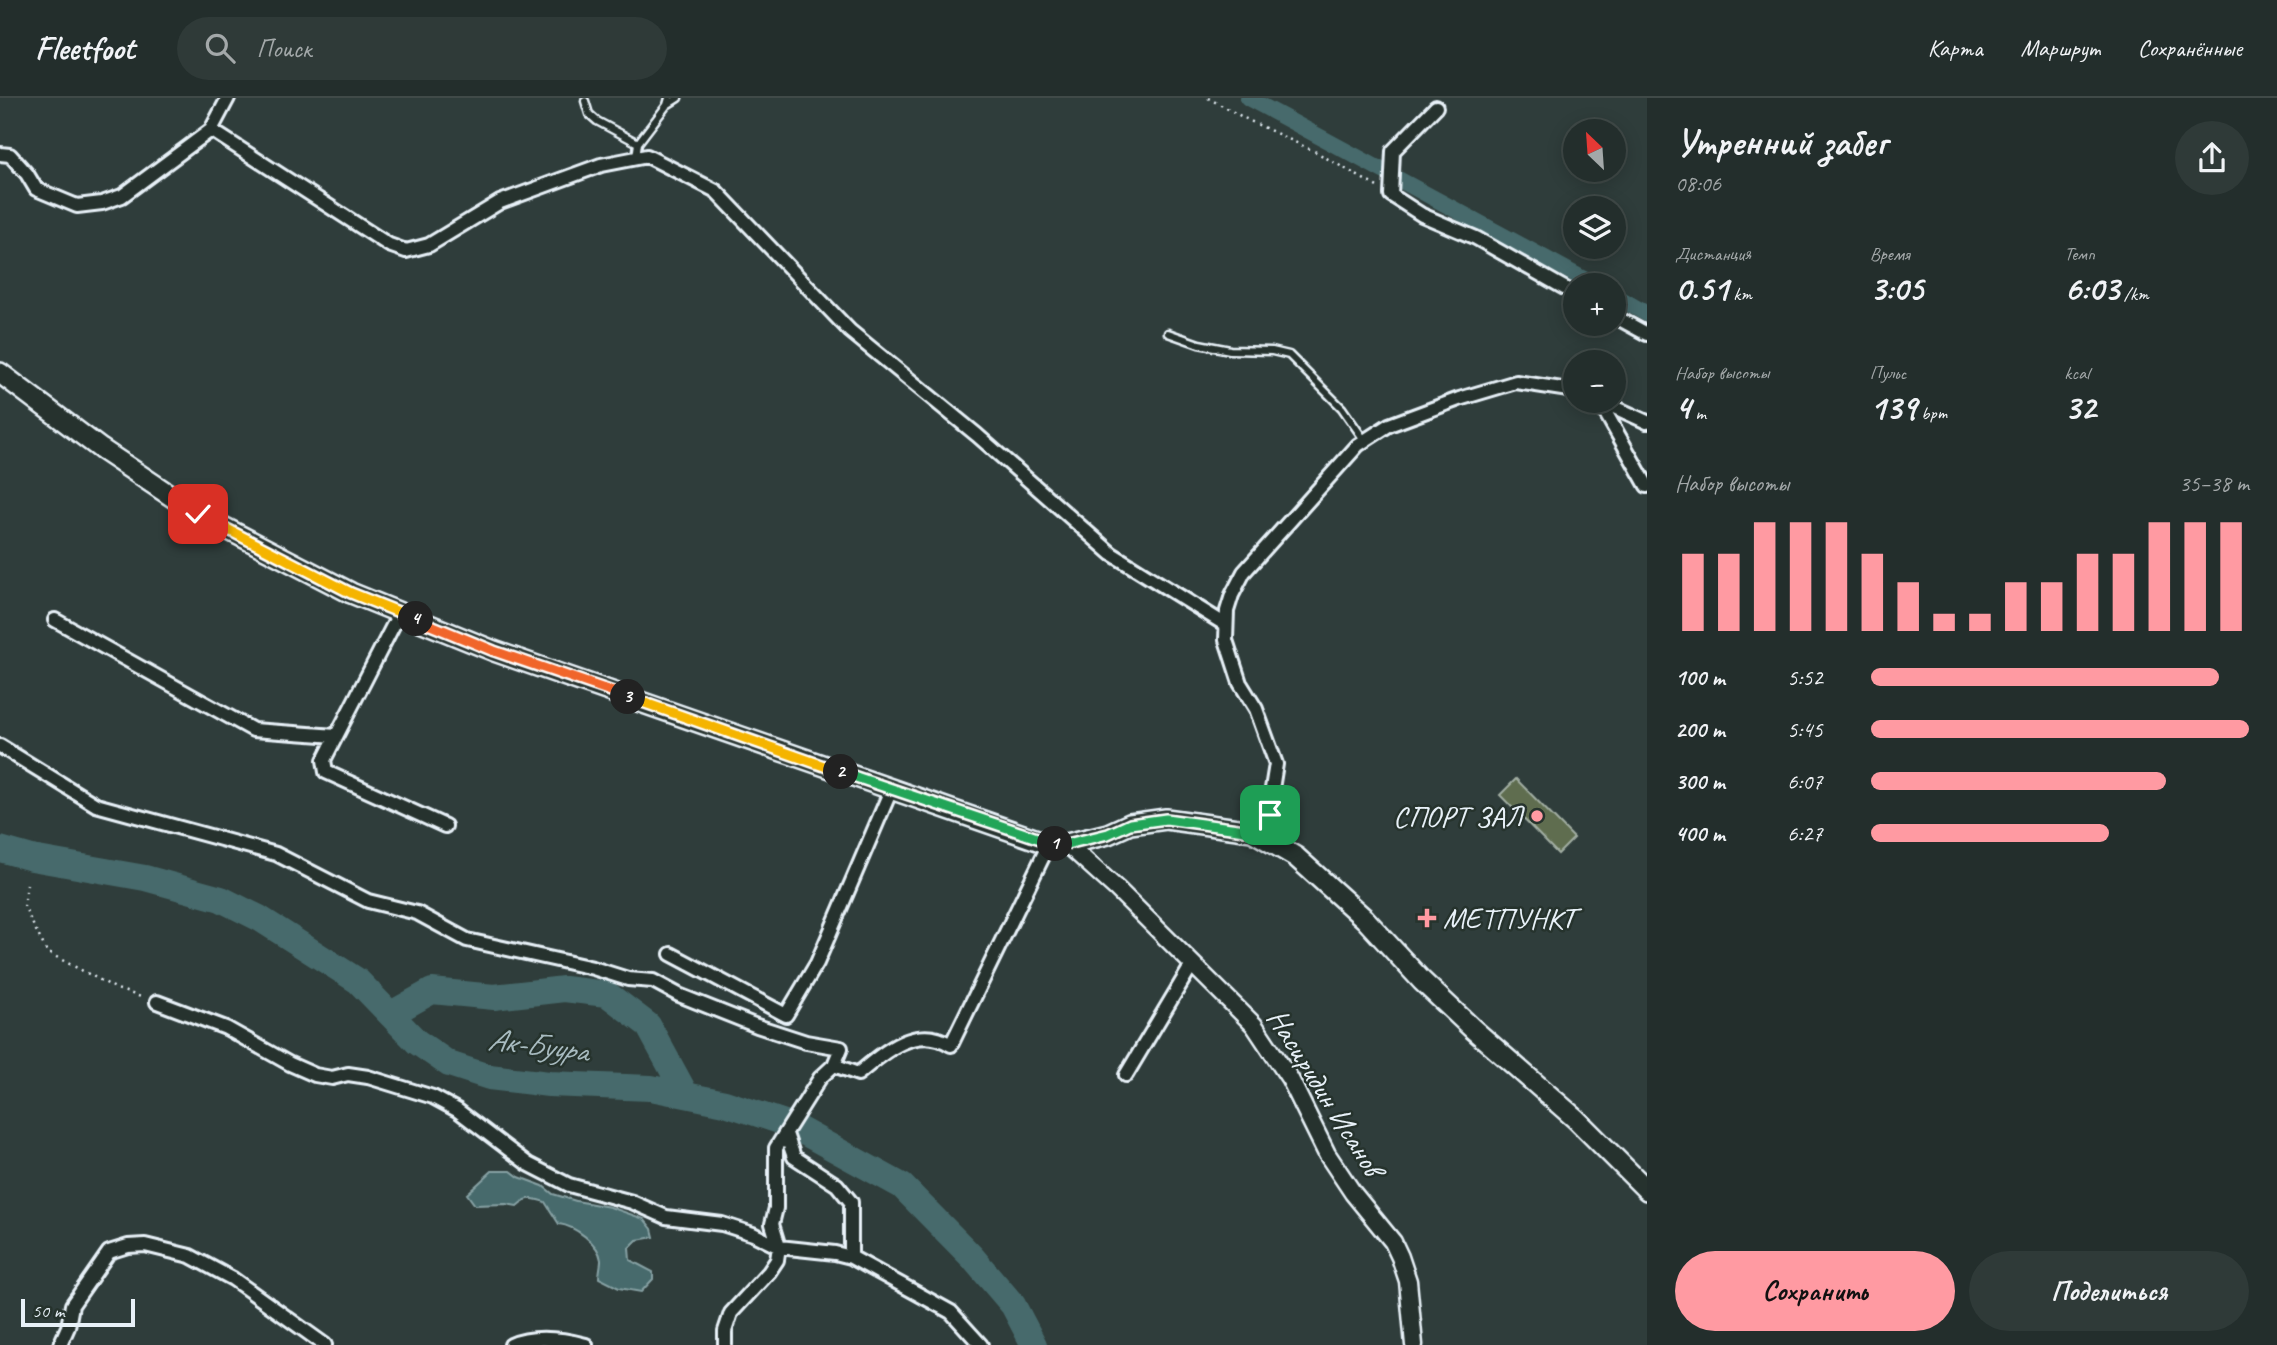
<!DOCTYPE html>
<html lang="ru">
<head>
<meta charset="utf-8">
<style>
	:root { --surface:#232e2c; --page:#2f3a38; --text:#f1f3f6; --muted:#a3a8a9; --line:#404a48; --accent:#ff9aa2 }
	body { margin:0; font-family:Caveat,sans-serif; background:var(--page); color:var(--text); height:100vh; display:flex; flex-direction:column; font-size:26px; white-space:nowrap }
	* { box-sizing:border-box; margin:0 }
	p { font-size:23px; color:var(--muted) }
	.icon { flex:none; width:38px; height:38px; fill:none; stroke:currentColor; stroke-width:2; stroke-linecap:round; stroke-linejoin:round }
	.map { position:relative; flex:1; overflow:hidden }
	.details { display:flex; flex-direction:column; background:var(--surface); width:630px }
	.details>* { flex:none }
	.needle { width:46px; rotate:335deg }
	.controls { position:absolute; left:1563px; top:21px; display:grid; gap:14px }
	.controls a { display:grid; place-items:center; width:63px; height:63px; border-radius:50%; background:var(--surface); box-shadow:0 4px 18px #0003,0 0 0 2px var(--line); font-size:35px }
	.scale { position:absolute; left:21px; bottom:18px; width:114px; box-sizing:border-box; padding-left:7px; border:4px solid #e8f1f8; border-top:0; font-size:19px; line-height:24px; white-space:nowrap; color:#e8f1f8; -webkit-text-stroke:5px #26332d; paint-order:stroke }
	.pin { position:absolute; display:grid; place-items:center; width:60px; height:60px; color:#fff; margin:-30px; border-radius:14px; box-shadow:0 4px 10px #0006 }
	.km { position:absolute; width:35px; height:35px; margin:-18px; border-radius:50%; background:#222; color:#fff; font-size:19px; line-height:35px; text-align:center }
	.round { display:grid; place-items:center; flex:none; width:74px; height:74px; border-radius:37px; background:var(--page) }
	.headline { display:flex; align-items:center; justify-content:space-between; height:119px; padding:0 28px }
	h1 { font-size:38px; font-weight:800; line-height:52px }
	.stats { display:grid; grid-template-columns:repeat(3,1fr); gap:10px; height:119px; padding:7px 28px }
	.stats div { display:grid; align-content:center }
	.stats b { font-size:35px; font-weight:800 }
	.stats small { font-size:19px; font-weight:400 }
	.stats p { font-size:19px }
	.chart { height:196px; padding:14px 28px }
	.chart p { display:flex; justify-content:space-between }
	.chart svg { width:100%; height:126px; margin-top:7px; stroke:var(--accent); stroke-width:6 }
	.action { display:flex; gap:14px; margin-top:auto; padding:14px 28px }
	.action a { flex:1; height:80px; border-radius:42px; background:var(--accent); color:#111; font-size:28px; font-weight:800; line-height:80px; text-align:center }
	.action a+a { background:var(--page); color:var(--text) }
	ul { padding:0 28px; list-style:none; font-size:23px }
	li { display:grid; grid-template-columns:112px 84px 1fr; align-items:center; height:52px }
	li i { height:18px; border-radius:9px; background:var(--accent) }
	header { display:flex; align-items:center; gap:42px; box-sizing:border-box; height:98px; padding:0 35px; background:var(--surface); border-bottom:2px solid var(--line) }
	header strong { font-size:33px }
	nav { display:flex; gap:38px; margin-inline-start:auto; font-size:24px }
	.search { width:490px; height:63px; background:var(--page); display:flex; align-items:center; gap:18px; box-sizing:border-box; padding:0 24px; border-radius:38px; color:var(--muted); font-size:26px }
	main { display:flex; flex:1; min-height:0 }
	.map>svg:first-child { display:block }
</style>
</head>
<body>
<header>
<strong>Fleetfoot</strong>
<div class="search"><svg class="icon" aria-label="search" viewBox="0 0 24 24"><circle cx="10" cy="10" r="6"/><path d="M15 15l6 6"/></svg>Поиск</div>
<nav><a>Карта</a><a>Маршрут</a><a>Сохранённые</a></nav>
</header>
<main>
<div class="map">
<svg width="1647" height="1247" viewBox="0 0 1647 1247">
	<rect width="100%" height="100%" fill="#2f3d3b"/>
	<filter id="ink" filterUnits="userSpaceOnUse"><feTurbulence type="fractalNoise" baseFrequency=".0143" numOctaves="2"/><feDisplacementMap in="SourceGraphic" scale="14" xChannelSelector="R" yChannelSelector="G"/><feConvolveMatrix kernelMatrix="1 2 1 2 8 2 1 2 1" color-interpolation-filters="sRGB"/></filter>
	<g filter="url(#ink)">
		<!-- green -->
		<path fill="#5e6d4f" stroke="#a3afa4" stroke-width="2" d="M 1516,681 L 1574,740 L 1558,756 L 1500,697 Z"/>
		<!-- water -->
		<path fill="#476b6c" stroke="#87a1a4" stroke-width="2" d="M 492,1073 L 511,1073 L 519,1079 L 543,1088 L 553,1096 L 576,1103 L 610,1109 L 644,1121 L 652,1131 L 654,1139 L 637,1142 L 629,1150 L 630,1162 L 653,1174 L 653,1181 L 641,1194 L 619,1190 L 599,1180 C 599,1174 601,1167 601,1162 C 599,1145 574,1128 559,1126 L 545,1104 C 532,1100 528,1098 517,1108 L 506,1106 L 475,1107 L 467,1096 Z"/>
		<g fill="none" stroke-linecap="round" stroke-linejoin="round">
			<!-- canal -->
			<path stroke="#476b6c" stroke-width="16" d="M 1248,0 L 1595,187
				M 1614,197 L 1647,216"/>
			<!-- river -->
			<path stroke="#476b6c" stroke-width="26" d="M 0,751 L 32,760 L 145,780 L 221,801 L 259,820 L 358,883 L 417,944 L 449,966 L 489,979 L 549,986 L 651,990 L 725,1005 L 791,1027 L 902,1088 L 972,1159 L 1013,1207 L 1034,1247
				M 391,916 L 432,893 L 494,899 L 564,891 L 607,896 L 648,927 L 686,997"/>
			<!-- service casing -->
			<g stroke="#e8f1f8" stroke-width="11">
				<path id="service" d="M 585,3 L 589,16 L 597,23 L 638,45
					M 667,7 L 678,0
					M 636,60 L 638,45 L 667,7 L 669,0
					M 1168,235 L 1199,246 L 1230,252 L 1272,253 L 1289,257 L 1342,310 L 1365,343"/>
			</g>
			<!-- minor casing -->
			<g stroke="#e8f1f8" stroke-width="18">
				<path id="minor" d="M 1436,9 L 1393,53 L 1391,97 L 1422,117 L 1476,140 L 1575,196
					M 211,32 L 389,147 L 406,153 L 429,147 L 500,104 L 601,67 L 647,58 L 716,93 L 850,233 L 977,337 L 1112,456 L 1226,527
					M 0,56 L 10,57 L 27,76 L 36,91 L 77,108 L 102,105 L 122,98 L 211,32 L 228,0
					M 1614,218 L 1647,236
					M 1599,303 L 1647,388
					M 1601,303 L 1647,324
					M 400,514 L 324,662 L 326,674 L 445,728
					M 55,522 L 253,632 L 336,638
					M 0,648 L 96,707 L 276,756 L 368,803 L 417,815 L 467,842 L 593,870 L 628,881 L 653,883 L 679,897 L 757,928 L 806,944 L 841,950 L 834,967
					M 1252,733 L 1264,726 L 1270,717 L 1273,708 L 1271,697 L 1276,666 L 1256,611 L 1240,585 L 1226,542 L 1227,513 L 1232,497 L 1244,474 L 1358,347 L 1389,327 L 1459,301 L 1516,284 L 1575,293
					M 671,856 L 786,917 L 817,865 L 891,692
					M 157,904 L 226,930 L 290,966 L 315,977 L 332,980 L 348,976 L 368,979 L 433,999 L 457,1012 L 528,1066 L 569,1087 L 632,1104 L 666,1119 L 722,1126 L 753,1136 L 779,1149 L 835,1155 L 851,1159
					M 1126,977 L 1193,865
					M 786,1036 L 794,1059 L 837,1087 L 851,1104 L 851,1159 L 951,1214 L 981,1247
					M 60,1247 L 68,1229 L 72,1207 L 109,1154 L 128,1148 L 145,1147 L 190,1158 L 233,1181 L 325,1247
					M 511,1247 C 533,1237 563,1241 586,1247
					M 725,1247 L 725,1233 L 731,1215 L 769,1174 L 777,1162 L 779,1149 L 772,1126 L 776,1110 L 776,1050 L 820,980 L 834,967 L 858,976 C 884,954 917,925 951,947 L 1049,746"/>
			</g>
			<!-- tertiary casing -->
			<g stroke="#e8f1f8" stroke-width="21">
				<path id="tertiary" d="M 1067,746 L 1117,791 L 1254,927 L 1290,981 L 1327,1056 L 1353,1095 L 1393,1144 L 1400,1159 L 1408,1183 L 1414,1247"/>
			</g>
			<!-- secondary casing -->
			<g stroke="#e8f1f8" stroke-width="24">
				<path id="secondary" d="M 0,275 L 101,351 L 198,416 L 351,495 L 494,553 L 1049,746 L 1067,746 L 1108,736 L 1130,726 L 1166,721 L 1252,733 L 1296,759 L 1365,821 L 1422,883 L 1473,931 L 1576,1021 L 1647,1092"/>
			</g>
			<!-- path -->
			<path stroke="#e8f1f8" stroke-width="2.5" stroke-dasharray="2 5" stroke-linecap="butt" d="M 1208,0 L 1248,22 L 1316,54 L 1379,90
				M 27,786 L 24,809 L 47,854 L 117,891 L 144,900"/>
			<!-- service -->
			<use href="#service" stroke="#26332d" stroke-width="6"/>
			<!-- minor -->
			<use href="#minor" stroke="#26332d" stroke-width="12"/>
			<!-- tertiary -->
			<use href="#tertiary" stroke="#26332d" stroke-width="16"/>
			<!-- secondary -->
			<use href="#secondary" stroke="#26332d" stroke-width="19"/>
		</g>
	</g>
	<g fill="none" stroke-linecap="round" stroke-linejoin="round" filter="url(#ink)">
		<!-- split-1 casing -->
		<g stroke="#fff" stroke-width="14">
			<path id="split-1" d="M 1055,746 L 1067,746 L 1108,736 L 1130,726 L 1166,721 L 1252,733 L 1264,726 L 1270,717"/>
		</g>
		<!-- split-2 casing -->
		<g stroke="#fff" stroke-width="14">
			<path id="split-2" d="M 841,674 L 1055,746"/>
		</g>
		<!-- split-3 casing -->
		<g stroke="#fff" stroke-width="14">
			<path id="split-3" d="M 628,599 L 841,674"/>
		</g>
		<!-- split-4 casing -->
		<g stroke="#fff" stroke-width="14">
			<path id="split-4" d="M 416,521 L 494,553 L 628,599"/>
		</g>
		<!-- split-5 casing -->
		<g stroke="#fff" stroke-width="14">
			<path id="split-5" d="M 198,416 L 351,495 L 416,521"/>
		</g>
		<!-- split-1 -->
		<use href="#split-1" stroke="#22a559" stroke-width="9"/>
		<!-- split-2 -->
		<use href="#split-2" stroke="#22a559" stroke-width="9"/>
		<!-- split-3 -->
		<use href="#split-3" stroke="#f5b400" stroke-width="9"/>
		<!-- split-4 -->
		<use href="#split-4" stroke="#f0652b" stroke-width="9"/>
		<!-- split-5 -->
		<use href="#split-5" stroke="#f5b400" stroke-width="9"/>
	</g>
	<!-- markers -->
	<g fill="#ff9aa2" stroke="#26332d" stroke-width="2.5">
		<circle cx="1537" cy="718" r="7"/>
		<path d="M1423.5 809.5h7v7h7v7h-7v7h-7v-7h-7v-7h7z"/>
	</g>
	<g text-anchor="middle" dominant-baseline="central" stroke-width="5" stroke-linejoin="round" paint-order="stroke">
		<!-- poi labels -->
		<g font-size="30" fill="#e8f1f8" stroke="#26332d" text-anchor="end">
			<text x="1523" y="718">СПОРТ ЗАЛ</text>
			<text x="1443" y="820" text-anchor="start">МЕТПУНКТ</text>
		</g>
		<!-- street labels -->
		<g font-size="30" fill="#e8f1f8" stroke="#26332d">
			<text transform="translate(1325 994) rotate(58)">Насиридин Исанов</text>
		</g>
		<!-- water labels -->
		<g font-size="32" font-style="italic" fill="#a8bbc0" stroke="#26332d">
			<text transform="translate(538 947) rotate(7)">Ак-Буура</text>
		</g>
	</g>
</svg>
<div class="controls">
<a><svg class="needle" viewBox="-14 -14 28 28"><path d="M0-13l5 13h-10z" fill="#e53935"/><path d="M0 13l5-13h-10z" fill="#a3a8a9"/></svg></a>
<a><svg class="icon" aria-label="layers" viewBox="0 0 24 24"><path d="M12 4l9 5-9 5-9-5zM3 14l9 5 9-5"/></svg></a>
<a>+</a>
<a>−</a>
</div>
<div class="scale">50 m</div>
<div class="pin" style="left:1270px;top:717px;background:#1e9e55"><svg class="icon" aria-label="arrive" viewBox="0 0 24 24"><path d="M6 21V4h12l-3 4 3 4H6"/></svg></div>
<div class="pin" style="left:198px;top:416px;background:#d93025"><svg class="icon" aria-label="check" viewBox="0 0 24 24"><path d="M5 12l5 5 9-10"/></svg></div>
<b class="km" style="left:1055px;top:746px">1</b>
<b class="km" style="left:841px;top:674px">2</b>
<b class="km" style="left:628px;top:599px">3</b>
<b class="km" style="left:416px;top:521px">4</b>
</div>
<section class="details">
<div class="headline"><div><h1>Утренний забег</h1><p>08:06</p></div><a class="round"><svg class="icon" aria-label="share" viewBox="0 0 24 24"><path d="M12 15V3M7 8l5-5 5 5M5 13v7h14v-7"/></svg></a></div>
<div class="stats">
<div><p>Дистанция</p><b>0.51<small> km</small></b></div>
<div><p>Время</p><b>3:05</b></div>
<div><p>Темп</p><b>6:03<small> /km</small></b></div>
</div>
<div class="stats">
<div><p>Набор высоты</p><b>4<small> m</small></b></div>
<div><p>Пульс</p><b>139<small> bpm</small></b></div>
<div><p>kcal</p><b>32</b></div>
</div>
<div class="chart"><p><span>Набор высоты</span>35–38 m</p>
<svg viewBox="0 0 160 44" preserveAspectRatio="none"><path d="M5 44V17M15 44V17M25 44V6M35 44V6M45 44V6M55 44V17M65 44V27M75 44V38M85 44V38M95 44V27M105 44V27M115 44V17M125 44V17M135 44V6M145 44V6M155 44V6"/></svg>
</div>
<ul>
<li><b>100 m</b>5:52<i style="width:92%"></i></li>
<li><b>200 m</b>5:45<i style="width:100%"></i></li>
<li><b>300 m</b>6:07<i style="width:78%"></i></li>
<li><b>400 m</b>6:27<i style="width:63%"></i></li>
</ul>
<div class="action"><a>Сохранить</a><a>Поделиться</a></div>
</section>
</main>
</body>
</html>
